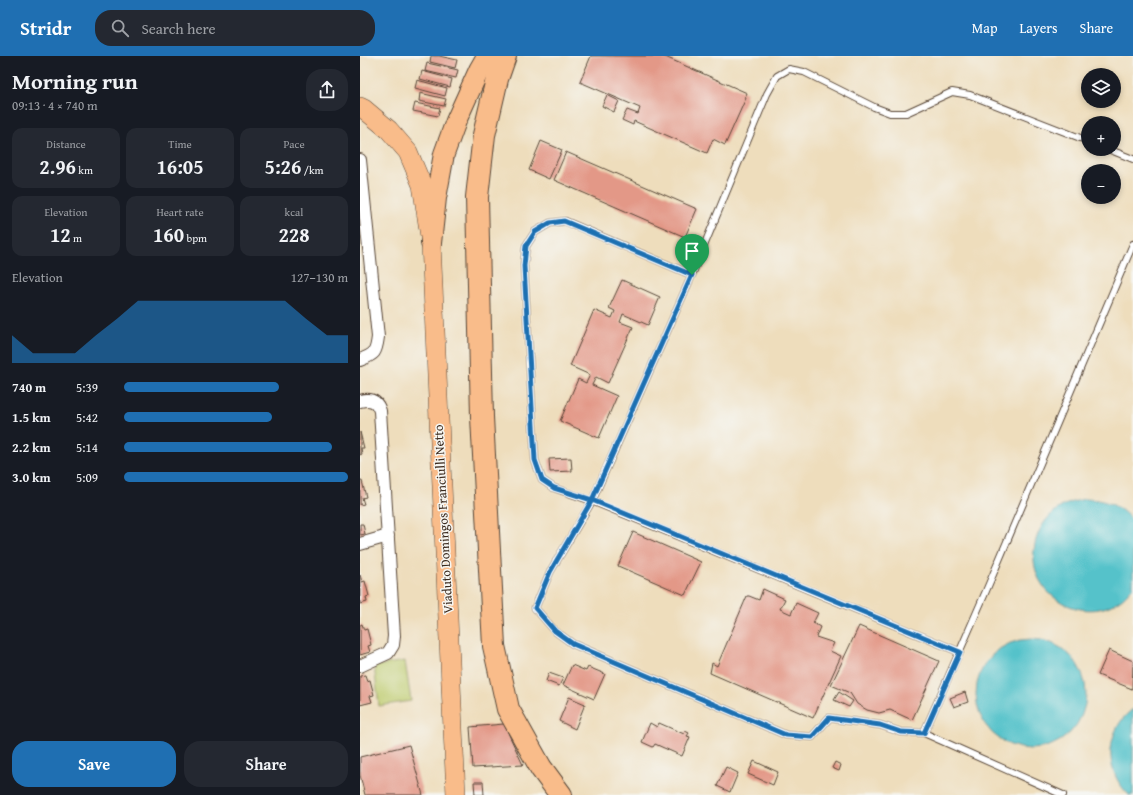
<!DOCTYPE html>
<html lang="en">
<head>
<meta charset="utf-8">
<style>
	:root { --surface:#171b24; --page:#242831; --text:#f1f3f6; --muted:#9ea1a6; --accent:#1f6fb2 }
	body { margin:0; font-family:"Gentium Book Plus",serif; background:var(--page); color:var(--text); height:100vh; display:flex; flex-direction:column; font-size:15px; white-space:nowrap }
	* { box-sizing:border-box; margin:0 }
	p { font-size:13px; color:var(--muted) }
	.icon { flex:none; width:22px; height:22px; fill:none; stroke:currentColor; stroke-width:2; stroke-linecap:round; stroke-linejoin:round }
	.map { position:relative; flex:1; overflow:hidden }
	.side { display:flex; flex-direction:column; background:var(--surface); width:360px }
	.side>* { flex:none }
	.controls { position:absolute; left:721px; top:12px; display:grid; gap:8px }
	.controls a { display:grid; place-items:center; width:40px; height:40px; border-radius:50%; background:var(--surface); box-shadow:0 2px 6px #0003; font-size:20px }
	.pin { position:absolute; display:grid; place-items:center; width:34px; height:34px; color:#fff; margin:-41px -17px; border-radius:50% 50% 50% 0; rotate:-45deg; box-shadow:0 0 4px #0007 }
	.pin .icon { rotate:45deg }
	.round { display:grid; place-items:center; flex:none; width:42px; height:42px; border-radius:16px; background:var(--page) }
	.summary { display:flex; align-items:center; justify-content:space-between; height:68px; padding:0 12px }
	h1 { font-size:22px; font-weight:700; line-height:30px }
	.stats { display:grid; grid-template-columns:repeat(3,1fr); gap:6px; height:68px; padding:4px 12px }
	.stats div { display:grid; align-content:center; border-radius:10px; background:var(--page); text-align:center }
	.stats b { font-size:20px; font-weight:700 }
	.stats small { font-size:11px; font-weight:400 }
	.stats p { font-size:11px }
	.chart { height:112px; padding:8px 12px }
	.chart p { display:flex; justify-content:space-between }
	.chart svg { width:100%; height:72px; margin-top:4px; fill:var(--accent); opacity:.7 }
	.action { display:flex; gap:8px; margin-top:auto; padding:8px 12px }
	.action a { flex:1; height:46px; border-radius:16px; background:var(--accent); color:#fff; font-size:16px; font-weight:700; line-height:46px; text-align:center }
	.action a+a { background:var(--page); color:var(--text) }
	ul { padding:0 12px; list-style:none; font-size:13px }
	li { display:grid; grid-template-columns:64px 48px 1fr; align-items:center; height:30px }
	li i { height:10px; border-radius:5px; background:var(--accent) }
	header { display:flex; align-items:center; gap:24px; box-sizing:border-box; height:56px; padding:0 20px; background:var(--accent); color:#fff }
	header strong { font-size:19px }
	nav { display:flex; gap:22px; margin-inline-start:auto; font-size:14px }
	.search { width:280px; height:36px; background:var(--page); display:flex; align-items:center; gap:10px; box-sizing:border-box; padding:0 14px; border-radius:16px; color:var(--muted); font-size:15px }
	main { display:flex; flex:1; min-height:0 }
	.map>svg:first-child { display:block }
</style>
</head>
<body>
<header>
<strong>Stridr</strong>
<div class="search"><svg class="icon" aria-label="search" viewBox="0 0 24 24"><circle cx="10" cy="10" r="6"/><path d="M15 15l6 6"/></svg>Search here</div>
<nav><a>Map</a><a>Layers</a><a>Share</a></nav>
</header>
<main>
<section class="side">
<div class="summary"><div><h1>Morning run</h1><p>09:13 · 4 × 740 m</p></div><a class="round"><svg class="icon" aria-label="share" viewBox="0 0 24 24"><path d="M12 15V3M7 8l5-5 5 5M5 13v7h14v-7"/></svg></a></div>
<div class="stats">
<div><p>Distance</p><b>2.96<small> km</small></b></div>
<div><p>Time</p><b>16:05</b></div>
<div><p>Pace</p><b>5:26<small> /km</small></b></div>
</div>
<div class="stats">
<div><p>Elevation</p><b>12<small> m</small></b></div>
<div><p>Heart rate</p><b>160<small> bpm</small></b></div>
<div><p>kcal</p><b>228</b></div>
</div>
<div class="chart"><p><span>Elevation</span>127–130 m</p>
<svg viewBox="0 0 160 44" preserveAspectRatio="none"><path d="M0 44V27L10 38L20 38L30 38L40 27L50 17L60 6L70 6L80 6L90 6L100 6L110 6L120 6L130 6L140 17L150 27L160 27V44z"/></svg>
</div>
<ul>
<li><b>740 m</b>5:39<i style="width:69%"></i></li>
<li><b>1.5 km</b>5:42<i style="width:66%"></i></li>
<li><b>2.2 km</b>5:14<i style="width:93%"></i></li>
<li><b>3.0 km</b>5:09<i style="width:100%"></i></li>
</ul>
<div class="action"><a>Save</a><a>Share</a></div>
</section>
<div class="map">
<svg width="773" height="739" viewBox="0 0 773 739">
	<rect width="100%" height="100%" fill="#f6f6f2"/>
	<filter id="ink" filterUnits="userSpaceOnUse"><feTurbulence type="fractalNoise" baseFrequency=".025" numOctaves="2"/><feDisplacementMap in="SourceGraphic" scale="8" xChannelSelector="R" yChannelSelector="G"/><feConvolveMatrix kernelMatrix="1 2 1 2 8 2 1 2 1" color-interpolation-filters="sRGB"/></filter>
	<filter id="wash" filterUnits="userSpaceOnUse"><feTurbulence type="fractalNoise" baseFrequency=".012" numOctaves="4" result="noise"/><feDisplacementMap in="SourceGraphic" scale="16" xChannelSelector="R" yChannelSelector="G"/><feGaussianBlur stdDeviation="0.9" result="paint"/><feColorMatrix in="noise" values="0 0 0 0 0 0 0 0 0 0 0 0 0 0 0 0 0 1.4 0 .05"/><feComposite in="paint" operator="in"/></filter>
	<g filter="url(#wash)">
		<rect width="100%" height="100%" fill="#eeddbc"/>
		<!-- green -->
		<path fill="#becb6d" stroke="#7c7a46" d="M 45,605 L 51,645 L 19,650 L 14,610 Z"/>
		<!-- water -->
		<path fill="#54c2ca" stroke="#487674" d="M 724,443 C 745,443 759,449 773,465 L 773,531 C 768,537 764,542 757,546 C 731,563 693,551 679,523 C 667,498 676,466 701,451 C 708,447 716,445 724,443 Z
			M616 638a55 55 0 1 1 110 0a55 55 0 1 1-110 0Z
			M 773,653 L 773,739 L 769,739 C 764,734 759,728 756,721 C 745,698 752,668 773,653 Z"/>
		<g id="blocks">
			<!-- building -->
			<path fill="#e39887" d="M 71,0 L 79,0 L 97,4 L 95,12 L 70,6 Z
				M 231,0 L 303,0 L 387,37 L 385,41 L 386,42 L 365,89 L 353,83 L 347,97 L 274,65 L 273,69 L 262,64 L 267,54 L 278,58 L 280,52 L 220,26 Z
				M 67,7 L 98,14 L 96,22 L 65,15 Z
				M 62,15 L 92,23 L 90,31 L 60,23 Z
				M 57,24 L 87,32 L 85,40 L 55,32 Z
				M 60,37 L 86,43 L 84,50 L 59,45 Z
				M 247,39 L 259,45 L 254,56 L 242,50 Z
				M 55,47 L 80,52 L 78,60 L 53,55 Z
				M 181,85 L 202,94 L 189,123 L 169,114 Z
				M 206,96 L 337,153 L 325,181 L 194,124 Z
				M 262,224 L 300,241 L 288,269 L 263,258 L 260,266 L 273,271 L 248,327 L 236,321 L 232,329 L 257,340 L 239,382 L 200,365 L 218,323 L 226,327 L 230,319 L 210,310 L 234,254 L 252,262 L 255,255 L 249,252 Z
				M 0,376 L 4,392 L 1,392 L 2,398 L 0,399 Z
				M 211,402 L 212,415 L 190,416 L 189,403 Z
				M 0,425 L 2,425 L 6,441 L 2,442 L 4,448 L 0,449 Z
				M 0,468 L 3,468 L 5,478 L 0,479 Z
				M 273,476 L 341,506 L 325,539 L 258,510 Z
				M 0,519 L 2,526 L 5,525 L 9,540 L 6,541 L 7,546 L 0,548 Z
				M 403,533 L 425,543 L 420,553 L 431,558 L 436,547 L 458,557 L 453,567 L 460,571 L 456,581 L 474,587 L 470,595 L 481,600 L 453,662 L 350,617 L 352,607 L 357,610 L 387,540 L 389,540 L 399,544 Z
				M 2,568 L 4,574 L 7,573 L 11,589 L 8,590 L 10,596 L 0,599 L 0,569 Z
				M 499,570 L 579,605 L 552,664 L 530,654 L 519,657 L 507,654 L 497,648 L 490,637 L 471,629 Z
				M 749,594 L 773,605 L 772,633 L 738,619 Z
				M 212,609 L 226,615 L 228,611 L 245,618 L 234,643 L 203,629 Z
				M 189,617 L 203,622 L 199,630 L 186,625 Z
				M 5,619 L 7,625 L 10,624 L 14,639 L 10,640 L 12,646 L 0,649 L 0,620 Z
				M 479,636 L 493,645 L 489,651 L 474,644 Z
				M 605,636 L 608,646 L 594,651 L 590,642 Z
				M 209,641 L 225,648 L 215,673 L 199,665 Z
				M 290,667 L 297,671 L 299,667 L 324,678 L 325,675 L 329,677 L 327,680 L 330,681 L 322,700 L 295,688 L 293,691 L 282,686 Z
				M 144,668 L 163,709 L 113,712 L 110,671 Z
				M 49,689 L 63,739 L 5,739 L 0,719 L 0,701 Z
				M 394,705 L 418,716 L 413,729 L 388,718 Z
				M 475,706 L 481,709 L 479,715 L 472,712 Z
				M 366,711 L 378,717 L 370,736 L 357,730 Z
				M 114,726 L 123,726 L 124,739 L 115,739 Z"/>
		</g>
	</g>
	<g filter="url(#ink)">
		<use href="#blocks" fill-opacity="0" stroke="#564536" stroke-width="1"/>
		<g fill="none" stroke-linecap="round" stroke-linejoin="round">
			<!-- service casing -->
			<g stroke="#564536" stroke-width="8">
				<path id="service" d="M 748,93 L 773,103
					M 332,219 L 205,165 L 190,167 L 175,176 L 166,190 L 164,209 L 175,404 L 182,424 L 194,432 L 232,445 L 600,596
					M 564,677 L 626,535 L 773,188
					M 703,739 L 564,677 L 541,676 L 520,669 L 469,662 L 452,681 L 426,679 L 213,588 L 195,575 L 175,552 L 190,516 L 232,445 L 332,219 L 407,38 L 417,20 L 429,13 L 444,16 L 514,51 L 530,57 L 546,57 L 592,36 L 610,39 L 728,85"/>
			</g>
			<!-- minor casing -->
			<g stroke="#564536" stroke-width="14">
				<path id="minor" d="M 0,104 L 18,281 C 16,297 15,298 0,304
					M 0,345 C 11,342 17,345 20,355 L 34,580 L 33,589 L 28,597 L 0,610
					M 0,488 L 28,480"/>
			</g>
			<!-- primary casing -->
			<g stroke="#564536" stroke-width="20">
				<path id="primary" d="M 0,51 L 4,53 L 29,74 L 48,96 L 62,129 L 71,187 L 96,739"/>
			</g>
			<!-- trunk casing -->
			<g stroke="#564536" stroke-width="22">
				<path id="trunk" d="M 71,187 L 76,142 L 84,98 L 96,65 L 119,14 L 127,0"/>
			</g>
			<!-- motorway casing -->
			<g stroke="#564536" stroke-width="24">
				<path id="motorway" d="M 145,0 L 137,23 L 124,79 L 117,141 L 122,361 L 134,590 L 148,653 L 181,712 L 201,739"/>
			</g>
			<!-- service -->
			<use href="#service" stroke="#fff" stroke-width="6"/>
			<!-- minor -->
			<use href="#minor" stroke="#fff" stroke-width="12"/>
			<!-- primary -->
			<use href="#primary" stroke="#f9bc8a" stroke-width="19"/>
			<!-- trunk -->
			<use href="#trunk" stroke="#f9bc8a" stroke-width="20"/>
			<!-- motorway -->
			<use href="#motorway" stroke="#f9bc8a" stroke-width="22"/>
		</g>
	</g>
	<g fill="none" stroke-linecap="round" stroke-linejoin="round" filter="url(#ink)">
		<!-- route casing -->
		<g stroke="#fff" stroke-width="8">
			<path id="route" d="M 332,219 L 204,165 L 190,167 L 175,176 L 166,190 L 164,210 L 175,404 L 182,424 L 194,432 L 232,444 L 190,516 L 175,552 L 195,575 L 213,588 L 426,679 L 452,681 L 469,662 L 520,669 L 541,676 L 564,677 L 600,596 L 232,444 L 332,219"/>
		</g>
		<!-- route -->
		<use href="#route" stroke="#1f6fb2" stroke-width="5"/>
	</g>
	<g text-anchor="middle" dominant-baseline="central" stroke-width="3" stroke-linejoin="round" paint-order="stroke">
		<!-- street labels -->
		<g font-size="13" fill="#3b2a1e" stroke="#f6f6f2">
			<text transform="translate(83 463) rotate(-93)">Viaduto Domingos Franciulli Netto</text>
		</g>
	</g>
</svg>
<div class="controls">
<a><svg class="icon" aria-label="layers" viewBox="0 0 24 24"><path d="M12 4l9 5-9 5-9-5zM3 14l9 5 9-5"/></svg></a>
<a>+</a>
<a>−</a>
</div>
<div class="pin" style="left:332px;top:219px;background:#1e9e55"><svg class="icon" aria-label="arrive" viewBox="0 0 24 24"><path d="M6 21V4h12l-3 4 3 4H6"/></svg></div>
</div>
</main>
</body>
</html>
